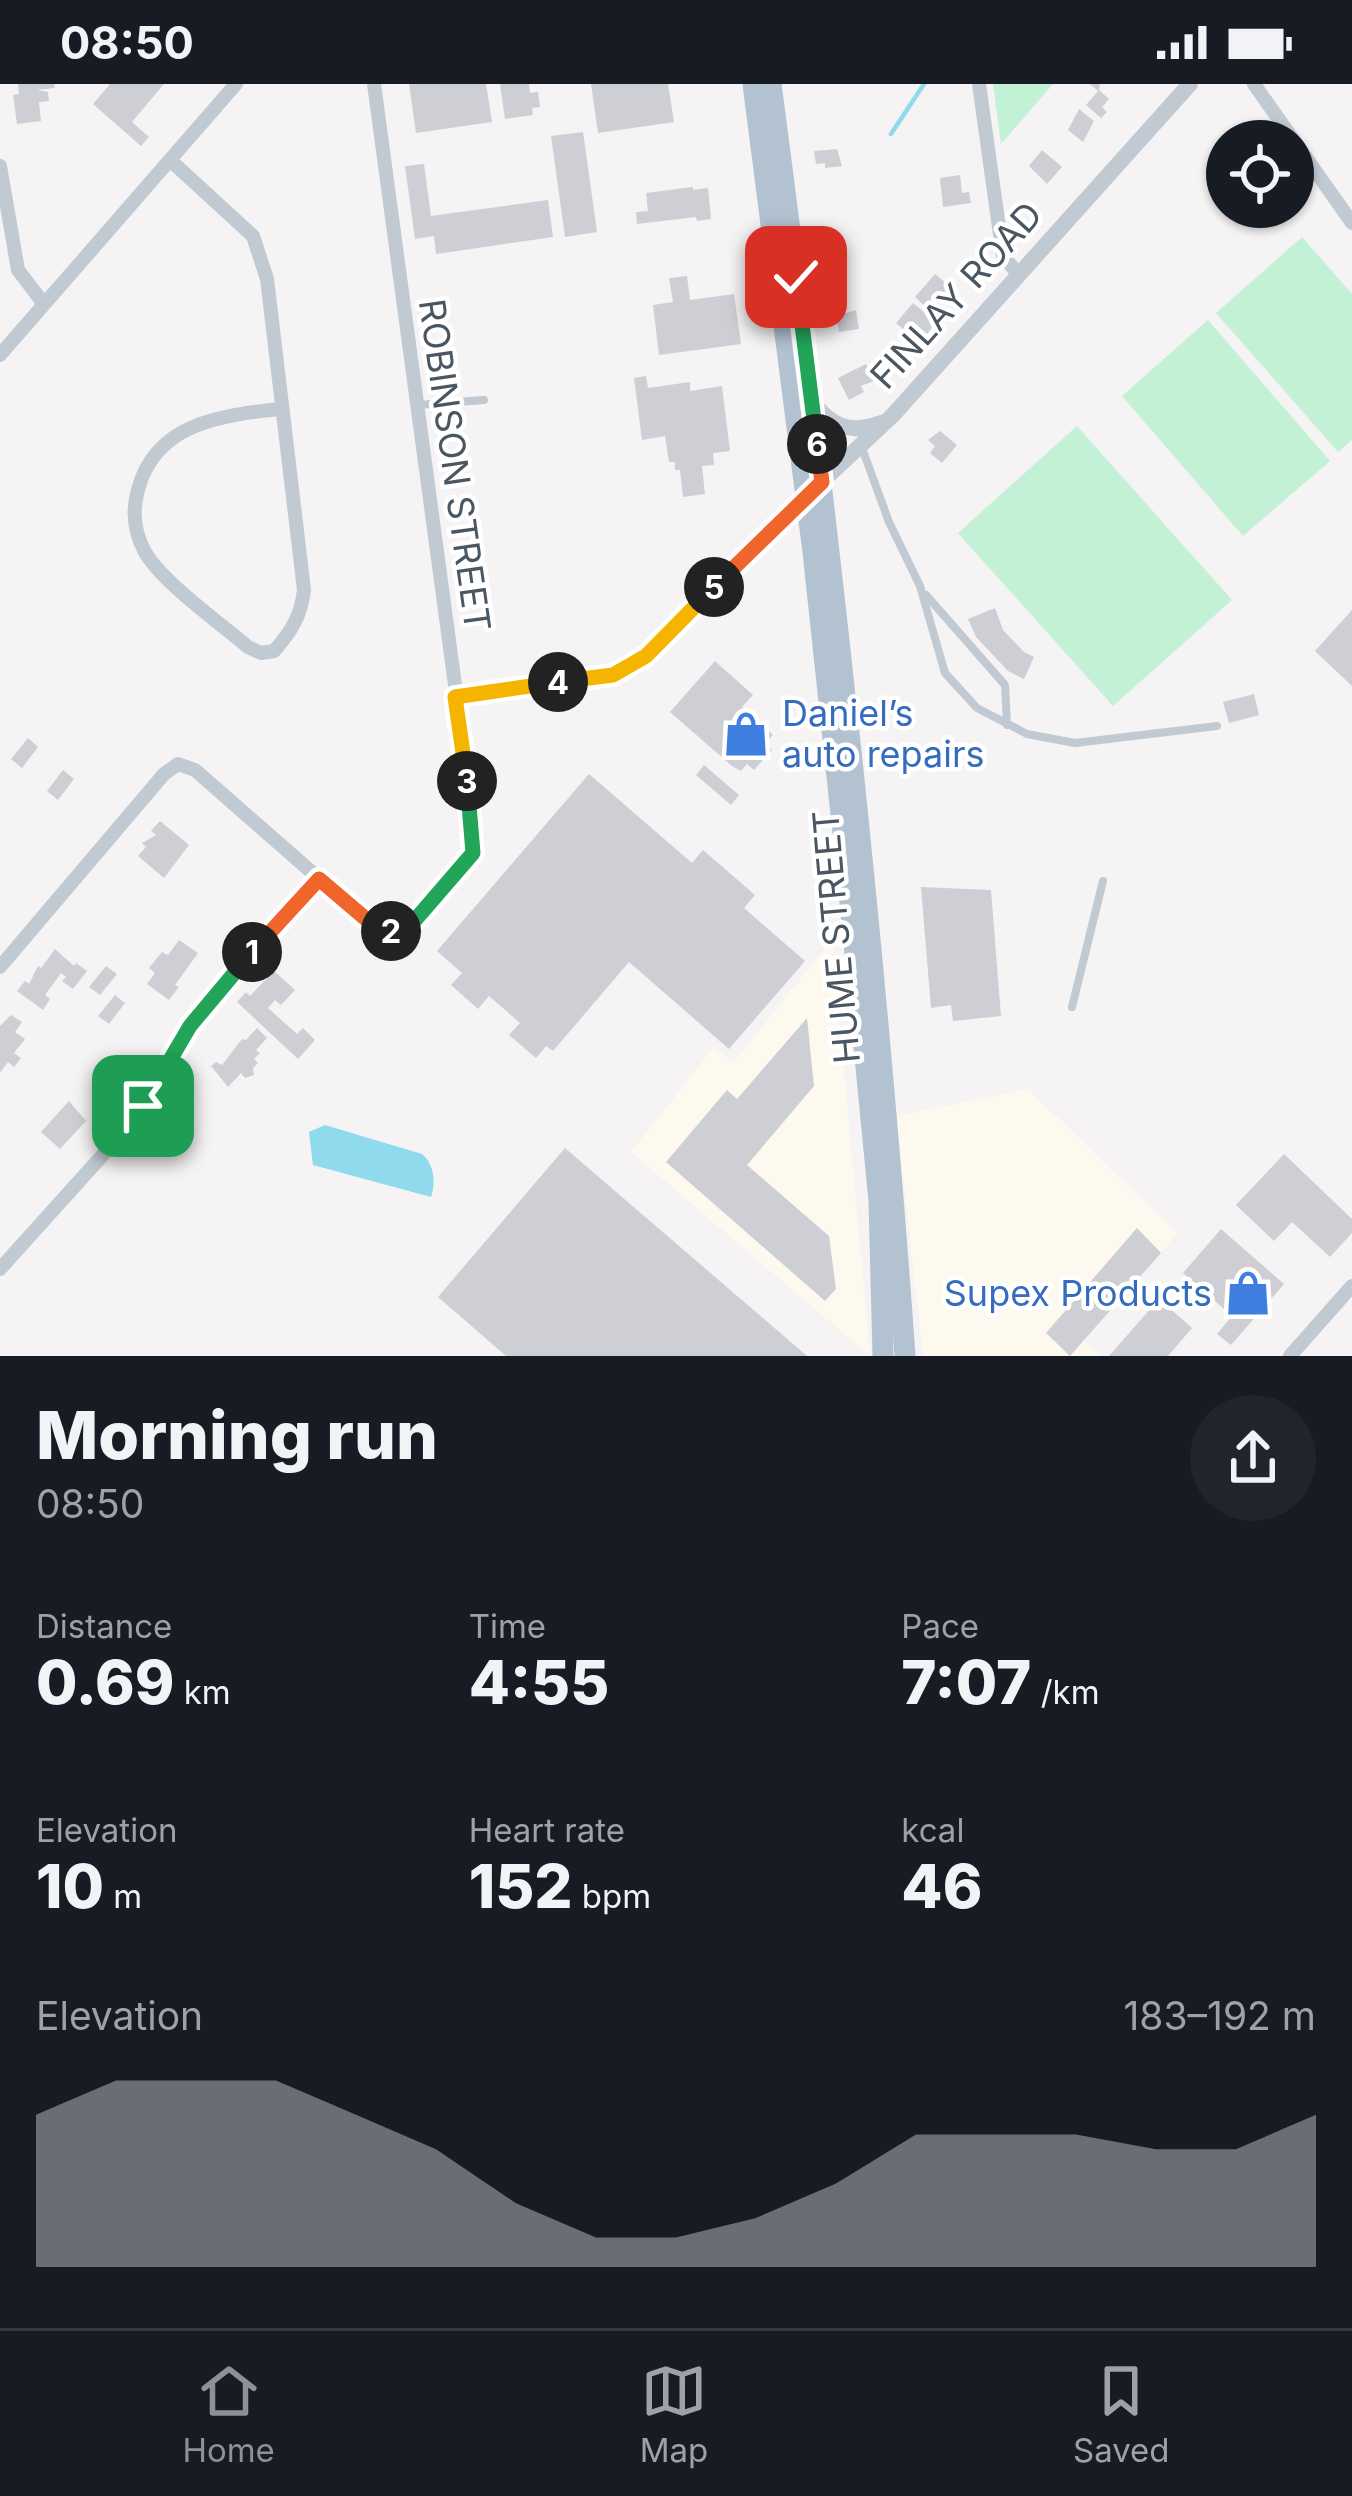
<!DOCTYPE html>
<html lang="en">
<head>
<meta charset="utf-8">
<style>
	:root { --surface:#171b24; --page:#20242c; --text:#f1f3f6; --muted:#9ea1a6; --line:#363941; --accent:#8c9099 }
	body { margin:0; font-family:Inter,sans-serif; background:var(--page); color:var(--text); height:100vh; display:flex; flex-direction:column; font-size:45px; white-space:nowrap }
	* { box-sizing:border-box; margin:0 }
	p { font-size:39px; color:var(--muted) }
	.icon { flex:none; width:66px; height:66px; fill:none; stroke:currentColor; stroke-width:2; stroke-linecap:round; stroke-linejoin:round }
	.map { position:relative; height:1272px; overflow:hidden }
	.side { display:flex; flex-direction:column; background:var(--surface); flex:1 }
	.side>* { flex:none }
	.fabs { position:absolute; left:1206px; top:36px; display:grid; gap:24px }
	.fabs a { display:grid; place-items:center; width:108px; height:108px; border-radius:50%; background:var(--surface); box-shadow:0 3px 9px #0004; font-size:60px }
	.pin { position:absolute; display:grid; place-items:center; width:102px; height:102px; color:#fff; margin:-51px; border-radius:24px; box-shadow:0 6px 18px #0006 }
	.km { position:absolute; width:60px; height:60px; margin:-30px; border-radius:50%; background:#222; color:#fff; font-size:33px; line-height:60px; text-align:center }
	.round { display:grid; place-items:center; flex:none; width:126px; height:126px; border-radius:63px; background:var(--page) }
	.headline { display:flex; align-items:center; justify-content:space-between; height:204px; padding:0 36px }
	h1 { font-size:66px; font-weight:800; line-height:90px }
	.stats { display:grid; grid-template-columns:repeat(3,1fr); gap:18px; height:204px; padding:12px 36px }
	.stats div { display:grid; align-content:center }
	.stats b { font-size:60px; font-weight:800 }
	.stats small { font-size:33px; font-weight:400 }
	.stats p { font-size:33px }
	.chart { height:336px; padding:24px 36px }
	.chart p { display:flex; justify-content:space-between }
	.chart svg { width:100%; height:216px; margin-top:12px; fill:var(--accent); opacity:.7 }
	.status { display:flex; justify-content:space-between; align-items:center; height:84px; padding:0 60px; background:var(--surface); direction:ltr }
	.status svg { height:33px; fill:currentColor }
	.menu { display:flex; justify-content:space-around; align-items:center; height:168px; border-top:3px solid var(--line); background:var(--surface); font-size:33px; color:var(--muted) }
	.menu a { display:grid; justify-items:center; gap:6px }
	.menu .active { color:var(--accent) }
	.map>svg:first-child { display:block }
</style>
</head>
<body>
<div class="status"><b>08:50</b><svg viewBox="0 0 49 12"><path d="M0 12V9h3v3zM5 12V6h3v6zM10 12V3h3v9zM15 12V0h3v12zM26 1h20v11H26zM47 4h2v5h-2z"/></svg></div>
<div class="map">
<svg width="1352" height="1272" viewBox="0 0 1352 1272">
	<rect width="100%" height="100%" fill="#f5f3f3"/>
	<!-- commercial -->
	<path fill="#fdf9ef" d="M 832,856 L 870,1272 L 631,1068 L 714,963 L 733,979 Z
		M 1028,1005 L 1178,1149 L 1084,1256 L 1100,1272 L 923,1272 L 896,1032 Z"/>
	<!-- green -->
	<path fill="#c3f1d5" d="M 993,0 L 1053,0 L 1001,60 Z
		M 1302,153 L 1352,210 L 1352,356 L 1338,368 L 1216,229 Z
		M 1208,236 L 1330,377 L 1243,452 L 1122,312 Z
		M 1077,342 L 1232,516 L 1113,622 L 958,449 Z"/>
	<!-- water -->
	<path fill="#90daee" d="M 325,1041 L 422,1070 C 434,1080 436,1098 431,1113 L 313,1081 L 309,1048 Z"/>
	<g fill="none" stroke-linecap="round" stroke-linejoin="round">
		<!-- stream -->
		<path stroke="#90daee" stroke-width="4.5" d="M 891,50 L 924,0"/>
	</g>
	<!-- building -->
	<path fill="#cdcfd5" d="M 18,0 L 54,0 L 55,4 L 37,6 L 48,8 L 49,17 L 39,18 L 41,37 L 17,40 L 13,11 L 19,10 Z
		M 110,0 L 164,0 L 132,38 L 149,53 L 141,62 L 93,20 Z
		M 409,0 L 486,0 L 492,38 L 416,49 Z
		M 500,0 L 529,0 L 530,9 L 538,8 L 540,23 L 532,24 L 533,31 L 505,35 Z
		M 591,0 L 668,0 L 674,38 L 598,49 Z
		M 1090,0 L 1100,0 L 1099,6 L 1109,15 L 1102,23 L 1107,28 L 1101,34 L 1086,21 L 1098,7 Z
		M 1079,25 L 1094,37 L 1083,58 L 1068,46 Z
		M 583,48 L 597,148 L 565,153 L 551,52 Z
		M 837,65 L 842,82 L 825,84 L 825,79 L 816,80 L 814,67 Z
		M 1042,66 L 1062,83 L 1047,100 L 1029,82 Z
		M 424,80 L 431,132 L 548,116 L 553,153 L 436,170 L 434,152 L 415,155 L 405,82 Z
		M 960,91 L 962,109 L 969,108 L 971,119 L 943,123 L 940,94 Z
		M 693,103 L 693,106 L 708,104 L 711,135 L 697,137 L 696,133 L 637,140 L 636,128 L 648,127 L 646,109 Z
		M 935,190 L 953,205 L 933,230 L 915,213 Z
		M 687,192 L 690,216 L 734,210 L 741,260 L 659,271 L 653,221 L 673,218 L 669,194 Z
		M 913,219 L 936,238 L 927,250 L 918,243 L 911,252 L 896,239 Z
		M 856,226 L 859,245 L 839,248 L 836,232 Z
		M 866,280 L 872,291 L 883,285 L 889,296 L 879,302 L 876,296 L 861,302 L 864,308 L 849,316 L 838,294 Z
		M 646,292 L 648,304 L 690,298 L 690,307 L 722,302 L 730,367 L 713,369 L 714,381 L 702,382 L 705,410 L 683,413 L 680,386 L 675,386 L 675,378 L 669,378 L 665,352 L 642,356 L 634,294 Z
		M 940,347 L 957,361 L 942,379 L 930,369 L 935,362 L 928,356 Z
		M 995,524 L 1003,546 L 1024,568 L 1034,573 L 1024,595 L 1008,587 L 976,553 L 968,535 Z
		M 1352,526 L 1352,602 L 1315,567 Z
		M 715,577 L 753,611 L 742,623 L 773,651 L 765,660 L 772,666 L 754,686 L 747,680 L 741,687 L 732,682 L 670,628 Z
		M 1254,610 L 1259,631 L 1229,639 L 1223,618 Z
		M 28,654 L 38,663 L 22,684 L 11,675 Z
		M 704,681 L 739,711 L 731,721 L 696,691 Z
		M 63,686 L 74,695 L 58,716 L 47,707 Z
		M 589,690 L 692,779 L 703,766 L 755,811 L 744,824 L 805,877 L 729,965 L 629,878 L 553,967 L 546,962 L 536,974 L 509,951 L 520,939 L 489,912 L 478,925 L 451,901 L 462,889 L 437,867 Z
		M 160,737 L 189,761 L 164,794 L 138,772 L 146,763 L 142,759 L 156,751 L 151,747 Z
		M 921,803 L 991,806 L 1001,932 L 953,937 L 951,921 L 931,924 Z
		M 179,856 L 198,869 L 175,901 L 179,903 L 169,916 L 147,900 L 155,889 L 149,884 L 162,868 L 168,871 Z
		M 55,865 L 74,882 L 76,879 L 87,887 L 73,905 L 62,897 L 66,893 L 61,889 L 45,911 L 50,915 L 43,926 L 17,907 L 25,897 L 29,900 L 38,882 L 41,884 Z
		M 106,882 L 117,890 L 100,911 L 89,903 Z
		M 274,887 L 295,906 L 281,921 L 275,916 L 268,924 L 297,950 L 303,944 L 315,956 L 298,975 L 237,918 L 246,908 L 250,912 Z
		M 115,911 L 125,919 L 109,940 L 98,932 Z
		M 11,931 L 22,938 L 15,948 L 25,955 L 14,969 L 21,974 L 14,983 L 8,978 L 0,989 L 0,942 Z
		M 807,934 L 814,1002 L 747,1081 L 829,1152 L 836,1205 L 825,1217 L 666,1078 L 727,1006 L 737,1015 Z
		M 257,944 L 267,954 L 256,966 L 260,969 L 254,975 L 258,979 L 253,984 L 254,991 L 245,994 L 241,989 L 228,1003 L 211,982 L 216,978 L 222,981 L 242,955 L 246,956 Z
		M 69,1017 L 86,1037 L 60,1065 L 41,1048 Z
		M 565,1064 L 807,1272 L 506,1272 L 438,1213 Z
		M 1284,1070 L 1352,1135 L 1352,1149 L 1330,1173 L 1292,1138 L 1274,1157 L 1236,1121 Z
		M 1137,1144 L 1161,1169 L 1070,1272 L 1046,1249 Z
		M 1221,1145 L 1284,1200 L 1231,1261 L 1217,1250 L 1232,1232 L 1183,1189 Z
		M 1159,1215 L 1192,1244 L 1168,1272 L 1109,1272 Z"/>
	<g fill="none" stroke-linecap="round" stroke-linejoin="round">
		<!-- service -->
		<path stroke="#c1cad2" stroke-width="8" d="M 418,321 L 484,316
			M 862,364 L 889,438 L 920,502 L 945,589 L 977,624 L 1027,650 L 1075,659 L 1217,642
			M 926,511 L 1005,601 L 1007,641
			M 1072,923 L 1103,797"/>
		<!-- minor -->
		<path stroke="#c1cad2" stroke-width="14" d="M 979,0 L 1003,172 L 1019,191
			M 1254,0 L 1352,139
			M 170,76 L 253,152 L 267,195 L 304,506 C 301,532 291,548 274,567 L 261,569 L 248,563 C 221,540 161,497 145,468 C 134,448 132,427 138,406 C 155,339 222,331 280,325
			M 0,82 L 18,186 L 44,220
			M 0,271 L 236,0
			M 455,613 L 613,591 L 646,572 L 805,412
			M 0,883 L 164,690 L 178,680 L 195,686 L 363,833 L 384,846 L 407,843 L 473,769 L 474,742 L 374,0
			M 0,1185 L 128,1043 L 202,925 L 319,795
			M 1290,1272 L 1352,1202"/>
		<!-- tertiary -->
		<path stroke="#c1cad2" stroke-width="16" d="M 811,316 C 830,342 850,351 881,339
			M 815,404 L 893,331 L 1190,0"/>
		<!-- primary -->
		<path stroke="#b3c2d1" stroke-width="21" d="M 753,0 L 813,468 L 846,777 L 879,1117 L 883,1272
			M 771,0 C 827,423 875,846 905,1272"/>
	</g>
	<g fill="none" stroke-linecap="round" stroke-linejoin="round">
		<!-- split-1 casing -->
		<g stroke="#fff" stroke-width="24">
			<path id="split-1" d="M 143,1022 L 190,942 L 252,868"/>
		</g>
		<!-- split-2 casing -->
		<g stroke="#fff" stroke-width="24">
			<path id="split-2" d="M 252,868 L 319,795 L 373,841 L 391,847"/>
		</g>
		<!-- split-3 casing -->
		<g stroke="#fff" stroke-width="24">
			<path id="split-3" d="M 391,847 L 407,843 L 416,835 L 473,769 L 467,697"/>
		</g>
		<!-- split-4 casing -->
		<g stroke="#fff" stroke-width="24">
			<path id="split-4" d="M 467,697 L 455,613 L 558,598"/>
		</g>
		<!-- split-5 casing -->
		<g stroke="#fff" stroke-width="24">
			<path id="split-5" d="M 558,598 L 613,591 L 646,572 L 714,503"/>
		</g>
		<!-- split-6 casing -->
		<g stroke="#fff" stroke-width="24">
			<path id="split-6" d="M 714,503 L 822,398 L 817,360"/>
		</g>
		<!-- split-7 casing -->
		<g stroke="#fff" stroke-width="24">
			<path id="split-7" d="M 796,193 L 817,360"/>
		</g>
		<!-- split-1 -->
		<use href="#split-1" stroke="#22a559" stroke-width="15"/>
		<!-- split-2 -->
		<use href="#split-2" stroke="#f0652b" stroke-width="15"/>
		<!-- split-3 -->
		<use href="#split-3" stroke="#22a559" stroke-width="15"/>
		<!-- split-4 -->
		<use href="#split-4" stroke="#f5b400" stroke-width="15"/>
		<!-- split-5 -->
		<use href="#split-5" stroke="#f5b400" stroke-width="15"/>
		<!-- split-6 -->
		<use href="#split-6" stroke="#f0652b" stroke-width="15"/>
		<!-- split-7 -->
		<use href="#split-7" stroke="#22a559" stroke-width="15"/>
	</g>
	<!-- icons -->
	<defs>
		<g id="shop-bare" transform="scale(3.6)"><path d="M-5-2.5h2.3a2.7 3.5 0 0 1 5.4 0H5L5.5 6h-11ZM-1.5-2.5h3a1.5 2.3 0 0 0-3 0Z" fill="#3f7fe0" stroke="#fff" stroke-width="2.5" paint-order="stroke"/></g>
	</defs>
	<g fill-rule="evenodd">
		<use href="#shop-bare" x="746" y="650"/>
		<use href="#shop-bare" x="1248" y="1209"/>
	</g>
	<g text-anchor="middle" dominant-baseline="central" stroke-width="9" stroke-linejoin="round" paint-order="stroke">
		<!-- street labels -->
		<g font-size="36" fill="#4a5661" stroke="#fff">
			<text transform="translate(956 211) rotate(-48)">FINLAY ROAD</text>
			<text transform="translate(455 381) rotate(82)">ROBINSON STREET</text>
			<text transform="translate(836 853) rotate(-95)">HUME STREET</text>
		</g>
		<!-- shop labels -->
		<g font-size="36" fill="#366cbe" stroke="#fff" text-anchor="start">
			<text x="782" y="629">Daniel’s<tspan x="782" dy="41">auto repairs</tspan></text>
			<text x="1212" y="1209" text-anchor="end">Supex Products</text>
		</g>
	</g>
</svg>
<div class="fabs">
<a><svg class="icon" aria-label="locate" viewBox="0 0 24 24"><circle cx="12" cy="12" r="6"/><path d="M12 2v4M12 18v4M2 12h4M18 12h4"/></svg></a>
</div>
<div class="pin" style="left:143px;top:1022px;background:#1e9e55"><svg class="icon" aria-label="arrive" viewBox="0 0 24 24"><path d="M6 21V4h12l-3 4 3 4H6"/></svg></div>
<div class="pin" style="left:796px;top:193px;background:#d93025"><svg class="icon" aria-label="check" viewBox="0 0 24 24"><path d="M5 12l5 5 9-10"/></svg></div>
<b class="km" style="left:252px;top:868px">1</b>
<b class="km" style="left:391px;top:847px">2</b>
<b class="km" style="left:467px;top:697px">3</b>
<b class="km" style="left:558px;top:598px">4</b>
<b class="km" style="left:714px;top:503px">5</b>
<b class="km" style="left:817px;top:360px">6</b>
</div>
<section class="side">
<div class="headline"><div><h1>Morning run</h1><p>08:50</p></div><a class="round"><svg class="icon" aria-label="share" viewBox="0 0 24 24"><path d="M12 15V3M7 8l5-5 5 5M5 13v7h14v-7"/></svg></a></div>
<div class="stats">
<div><p>Distance</p><b>0.69<small> km</small></b></div>
<div><p>Time</p><b>4:55</b></div>
<div><p>Pace</p><b>7:07<small> /km</small></b></div>
</div>
<div class="stats">
<div><p>Elevation</p><b>10<small> m</small></b></div>
<div><p>Heart rate</p><b>152<small> bpm</small></b></div>
<div><p>kcal</p><b>46</b></div>
</div>
<div class="chart"><p><span>Elevation</span>183–192 m</p>
<svg viewBox="0 0 160 44" preserveAspectRatio="none"><path d="M0 44V13L10 6L20 6L30 6L40 13L50 20L60 31L70 38L80 38L90 34L100 27L110 17L120 17L130 17L140 20L150 20L160 13V44z"/></svg>
</div>
</section>
<nav class="menu">
<a class="active"><svg class="icon" aria-label="home" viewBox="0 0 24 24"><path d="M3 11l9-7 9 7M6 9v11h12V9"/></svg>Home</a>
<a><svg class="icon" aria-label="map" viewBox="0 0 24 24"><path d="M3 6l6-2 6 2 6-2v14l-6 2-6-2-6 2zM9 4v14M15 6v14"/></svg>Map</a>
<a><svg class="icon" aria-label="saved" viewBox="0 0 24 24"><path d="M7 4h10v16l-5-4-5 4z"/></svg>Saved</a>
</nav>
</body>
</html>
